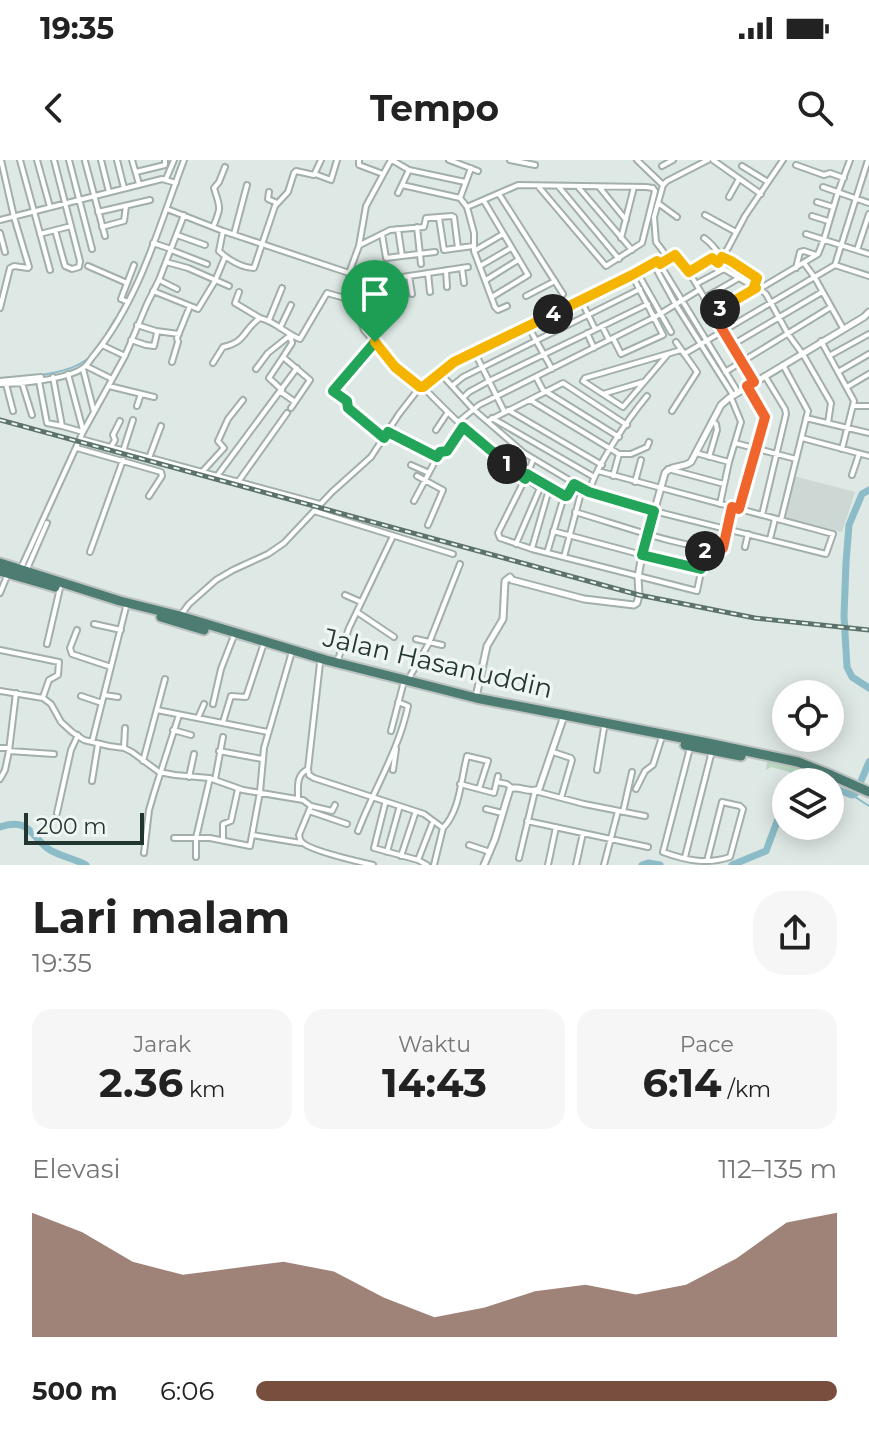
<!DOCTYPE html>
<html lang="id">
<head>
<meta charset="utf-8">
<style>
	:root { --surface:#fff; --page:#f6f6f6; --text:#222; --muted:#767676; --accent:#784f3f }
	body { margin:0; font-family:Montserrat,sans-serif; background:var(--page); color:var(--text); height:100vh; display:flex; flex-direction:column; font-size:30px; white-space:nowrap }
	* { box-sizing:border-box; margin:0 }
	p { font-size:26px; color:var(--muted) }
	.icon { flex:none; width:44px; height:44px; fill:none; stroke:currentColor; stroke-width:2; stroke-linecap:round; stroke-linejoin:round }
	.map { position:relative; height:705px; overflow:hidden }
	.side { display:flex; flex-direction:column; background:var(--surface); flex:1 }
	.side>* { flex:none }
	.controls { position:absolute; left:772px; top:520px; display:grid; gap:16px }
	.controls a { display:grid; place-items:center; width:72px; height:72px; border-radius:50%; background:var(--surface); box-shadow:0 4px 20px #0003; font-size:40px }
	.scale { position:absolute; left:24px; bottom:20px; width:120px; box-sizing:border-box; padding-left:8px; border:4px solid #223631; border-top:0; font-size:22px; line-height:28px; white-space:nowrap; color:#223631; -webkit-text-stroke:6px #eef5f2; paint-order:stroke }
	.pin { position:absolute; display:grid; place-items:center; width:68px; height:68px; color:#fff; margin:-82px -34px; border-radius:50% 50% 50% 0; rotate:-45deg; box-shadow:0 0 8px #0007 }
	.pin .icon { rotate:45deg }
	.km { position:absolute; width:40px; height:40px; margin:-20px; border-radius:50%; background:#222; color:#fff; font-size:22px; line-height:40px; text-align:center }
	.round { display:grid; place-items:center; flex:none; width:84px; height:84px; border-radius:32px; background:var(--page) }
	.summary { display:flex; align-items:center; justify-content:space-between; height:136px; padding:0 32px }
	h1 { font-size:44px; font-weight:700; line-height:60px }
	.figures { display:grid; grid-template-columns:repeat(3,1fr); gap:12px; height:136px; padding:8px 32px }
	.figures div { display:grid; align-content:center; border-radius:20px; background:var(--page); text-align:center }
	.figures b { font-size:40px; font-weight:700 }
	.figures small { font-size:22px; font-weight:400 }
	.figures p { font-size:22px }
	.chart { height:224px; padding:16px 32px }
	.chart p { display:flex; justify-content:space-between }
	.chart svg { width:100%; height:144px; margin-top:8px; fill:var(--accent); opacity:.7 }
	ul { padding:0 32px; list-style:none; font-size:26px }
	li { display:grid; grid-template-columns:128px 96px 1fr; align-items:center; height:60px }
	li i { height:20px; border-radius:10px; background:var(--accent) }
	.status { display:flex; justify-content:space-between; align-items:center; height:56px; padding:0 40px; background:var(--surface); direction:ltr }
	.status svg { height:22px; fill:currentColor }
	header { display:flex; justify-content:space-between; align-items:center; height:104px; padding:0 32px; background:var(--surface); font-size:36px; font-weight:700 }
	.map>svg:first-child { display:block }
</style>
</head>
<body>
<div class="status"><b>19:35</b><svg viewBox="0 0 49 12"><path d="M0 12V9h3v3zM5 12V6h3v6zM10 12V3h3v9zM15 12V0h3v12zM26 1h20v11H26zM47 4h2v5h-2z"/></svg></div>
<header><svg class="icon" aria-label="back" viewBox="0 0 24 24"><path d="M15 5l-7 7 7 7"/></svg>Tempo<svg class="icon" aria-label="search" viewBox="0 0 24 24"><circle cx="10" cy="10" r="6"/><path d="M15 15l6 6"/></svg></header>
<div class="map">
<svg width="869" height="705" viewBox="0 0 869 705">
	<rect width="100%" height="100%" fill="#dee8e4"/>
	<!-- built -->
	<path fill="#cdd7d3" d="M 794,316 L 855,332 L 842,372 L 783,359 Z"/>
	<!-- green -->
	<path fill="#b9d7c2" d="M 565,557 L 798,602 L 838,618 L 832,632 L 830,631 L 830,622 L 804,622 L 790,617 L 790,612 L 771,607 L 766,610 L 767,601 L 568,561 L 565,560 Z"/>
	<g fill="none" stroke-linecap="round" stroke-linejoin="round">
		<!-- stream -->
		<path stroke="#8cbcc8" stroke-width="2" d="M 0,218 C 25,216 65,216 86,200 C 99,191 107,172 115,159
			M 852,635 L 869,646"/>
		<!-- river -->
		<path stroke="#8cbcc8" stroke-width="7" d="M 869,330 L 862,334 L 849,365 L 846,403 L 844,456 L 847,507 L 852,517 L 869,528
			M 830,627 L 852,635 L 856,633 L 869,602
			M 0,667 C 31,657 30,677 50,690 C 60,696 75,699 86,705
			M 642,705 L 648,703 L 660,705
			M 732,705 L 766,691 L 784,643 L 784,622 L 794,614 L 816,622"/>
		<!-- minor casing -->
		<g stroke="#a2afab" stroke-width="8">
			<path id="minor" d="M 20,0 L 50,110
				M 37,0 L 50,47
				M 54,0 L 80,101 L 79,107 L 72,109 L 65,106 L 55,70
				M 69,0 L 92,89
				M 101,0 L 109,32
				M 117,0 L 124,28
				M 132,0 L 139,24
				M 359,0 L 359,5 L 383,14
				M 391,0 L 366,46 L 359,86 L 349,113 L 352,140 L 364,170 L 395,207 L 420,227 L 423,227 L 454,202 L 632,115 L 658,101 L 738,232
				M 392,0 L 409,10 L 465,22
				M 449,0 L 478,11
				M 510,0 L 535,5
				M 637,0 L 663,25
				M 713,0 L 761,34
				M 85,1 L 105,76
				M 796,5 L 824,15 L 830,13 L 844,18
				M 662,6 L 673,0
				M 742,6 L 768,22
				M 136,12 L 165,5 L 165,0
				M 315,14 L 331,20 L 337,0
				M 166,19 L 174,0
				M 402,25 L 460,38 L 467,47 L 474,73 L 474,91 L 495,147 L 498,150 L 507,146
				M 559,27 L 619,99
				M 823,27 L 869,43
				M 579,28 L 632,90
				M 600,28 L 626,60
				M 269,32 L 268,39 L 277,43
				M 398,33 L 409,10
				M 499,34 L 563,134
				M 729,37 L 739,19
				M 460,38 L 471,8
				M 484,41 L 528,115 L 492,137
				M 817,42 L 833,47
				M 658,43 L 677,57
				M 467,47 L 518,25 L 646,27 L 653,28 L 655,31 L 642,83 L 606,106 L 538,26
				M 167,49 L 223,71 L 349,113
				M 98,52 L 150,40
				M 705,55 L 736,72
				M 812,56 L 828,61
				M 439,58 L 444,90 L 473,86
				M 0,60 L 162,19 L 176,23
				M 102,67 L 124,61 L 126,46
				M 213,67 C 222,46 220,48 214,28 L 219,22 L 225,7
				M 417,67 L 421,104
				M 223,71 L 219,91 C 227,99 242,108 254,108 L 275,46 L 288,32 L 294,13 L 296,11 L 314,15 L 321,0
				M 0,73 L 5,92
				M 40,74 L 71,66
				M 234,74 L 247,25
				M 382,74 L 386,98 L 402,96 L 398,69
				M 806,74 L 869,94
				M 177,75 L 205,85
				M 621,78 L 634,27
				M 704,78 C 713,84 715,90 722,96
				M 153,83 L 171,89
				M 360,85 L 390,70 L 424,67 L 426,58 L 452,56 L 454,57 L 458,88
				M 171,90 L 207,104
				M 857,90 L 869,54
				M 474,91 L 503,74
				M 402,96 L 435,92
				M 722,97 L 731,101 L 757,118 L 754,127
				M 669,99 L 656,82 L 654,57 L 663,25 L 667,21 L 708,0
				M 166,102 L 188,108 L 229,126
				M 718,103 L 728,88 L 745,56 L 783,0
				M 804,103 L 815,118 L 843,168
				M 654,105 L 676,145 L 733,235
				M 835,105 L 869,116
				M 88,106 L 127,123
				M 480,106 L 511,88
				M 655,107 L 673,96 L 677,96 L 689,112 L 754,222
				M 462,108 L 464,123
				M 796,108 L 800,92 L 804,91 L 816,95
				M 446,110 L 447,127
				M 374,111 L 378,142
				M 637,112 L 671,172
				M 689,112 L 712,98 L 724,109 L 756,128 L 760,129 L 766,134 L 788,174 L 804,196 L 831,243 L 828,263
				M 428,113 L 430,132
				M 409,116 L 412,134
				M 391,119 L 394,137
				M 159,120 L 177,129
				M 486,120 L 518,100
				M 376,121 L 468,107
				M 696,124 L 724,109
				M 761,128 L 818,94 L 824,79 L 838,32 L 850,0
				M 153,131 L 198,149 L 215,121 L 225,97
				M 351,131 L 376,128
				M 239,132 L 235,143 L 260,158
				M 526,136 L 555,121
				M 704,138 L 739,118
				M 581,140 L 595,169
				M 128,142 L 121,139 L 134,105
				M 0,148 L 10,108 L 14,106 L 28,108 L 29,107 L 14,57 L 1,0
				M 713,154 L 756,128
				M 359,157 L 373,153
				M 269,160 L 282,128
				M 137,165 L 156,171 L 179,174
				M 528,166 L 552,209
				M 602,166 L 609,180
				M 280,168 L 291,145
				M 364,170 L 388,161
				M 587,173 L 594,188
				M 613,178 L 621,194 L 663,175 L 632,115
				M 131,180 L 146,185 L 154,186 L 157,173
				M 821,181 L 854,241 L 842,289
				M 375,182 L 333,231 L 347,241 L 348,248 L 384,278
				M 102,185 L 125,196
				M 732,185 L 822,132
				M 475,193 L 504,251
				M 668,194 L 623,247 L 583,221 L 585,218 L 681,190
				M 684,194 L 835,105 L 868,0
				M 829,196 L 869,174
				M 172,202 L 178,182 L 177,178 L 190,146
				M 213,203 L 223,187 C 247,182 243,169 260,158 C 275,161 286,174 300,179 L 327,133 L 352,140
				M 86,206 L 112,219
				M 83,209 L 94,252
				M 256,209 L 268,193 L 288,177 L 291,179 L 292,183 L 283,197
				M 725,212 L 831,147
				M 838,212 L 869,194
				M 68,214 L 83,270
				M 441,214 L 473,249 L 524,293 L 589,332 L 654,351 L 826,394 L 833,374 L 598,311
				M 536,217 L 544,232
				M 0,221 L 41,217 L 42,220
				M 39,221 L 47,263 L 62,266 L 53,217
				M 22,223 L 32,255
				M 0,224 C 20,224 68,219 83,208 C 88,205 91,198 95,194 C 140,138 159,66 184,0
				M 6,224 L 13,251
				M 109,226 L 154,237
				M 452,226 L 463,217 L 640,129
				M 423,227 C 459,264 497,301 540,328 L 516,384
				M 847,227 L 869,214
				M 282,230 L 269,218 L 283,197 L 310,220 L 291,248
				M 545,231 L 619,277
				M 281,232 L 295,242
				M 603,234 L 643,222
				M 463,238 L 469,232 L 489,221 L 648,144
				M 530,240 L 619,294 L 631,294 L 647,287 L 649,282
				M 137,246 L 141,234
				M 853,246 L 869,246
				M 508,250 L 602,305
				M 672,251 L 697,212 L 676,182
				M 492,258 L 594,317
				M 806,258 L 869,273
				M 488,261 L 563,223 L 627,265
				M 458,262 L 479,245 L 655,157 L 699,130
				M 62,266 L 83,272
				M 436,270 L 448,252
				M 388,272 L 437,297
				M 802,278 L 869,296
				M 81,279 L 320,344
				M 735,283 L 796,299
				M 111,287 L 115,280 L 113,275 L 120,261
				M 77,288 L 161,312 L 162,316 L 149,336
				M 123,291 L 133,260
				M 696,293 L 729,302
				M 709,297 L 717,270 L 716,264 L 712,261
				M 149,298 L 161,266
				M 533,300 L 525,319 L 498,373 L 500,378 L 532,389 L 697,431 L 706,388
				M 411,305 L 429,313
				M 668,309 L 724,324
				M 202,312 L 224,288 L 218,281 L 228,259 L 243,240
				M 527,314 L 566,336 L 574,324
				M 852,315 L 859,294
				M 217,316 L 297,208
				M 417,316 L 443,330 L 428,365
				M 613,316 L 619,294
				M 238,322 L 287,253
				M 635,322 L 641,300
				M 589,332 C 597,304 628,259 647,236
				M 414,341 L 440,292 L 447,291 L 463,267
				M 720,344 L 729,302 L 741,262 L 732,240 L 729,238
				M 739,349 L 765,257 L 748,228
				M 314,351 L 453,394
				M 575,352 C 623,366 672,385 721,390 L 723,388 L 732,347
				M 762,355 L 786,254 L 785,249 L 765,216
				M 781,360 L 808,251 L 783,205
				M 553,371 L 650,397 L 701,409
				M 770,379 L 775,359
				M 745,387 L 748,374
				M 532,388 L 548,333
				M 90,392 L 123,300
				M 547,393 L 562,343
				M 564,397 L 582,329
				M 21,408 L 83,272 L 125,196 L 147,144 L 159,120 L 184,55
				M 27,409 L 47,363
				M 0,433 L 7,416
				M 345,435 L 361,442
				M 357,452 L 394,477
				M 180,456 L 189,444 L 216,420 L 233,410 L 268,394 L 284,383 L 332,332 L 371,297 L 399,254 L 420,227
				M 94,464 L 121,470
				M 77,470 L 70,488 L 72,494 L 111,507
				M 416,479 L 442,485
				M 47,484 L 60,428
				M 0,490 L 59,502 L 58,515 L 49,520 L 43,537
				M 337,502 L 349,468 L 393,376
				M 409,518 L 429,483 L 460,404
				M 0,531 L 43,538 L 51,544 L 61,562 L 72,572 L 84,580 L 109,586 L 124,588 L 132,592 L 159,612 L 175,615 L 209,618 L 243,630 L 303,640 L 311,646 L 299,675 C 300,677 299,679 301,681 C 306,690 360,702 373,705
				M 104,535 L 118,537
				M 81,536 L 102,543
				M 213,544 L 221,509 L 233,478
				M 157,550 L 268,572
				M 198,558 L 204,544
				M 223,562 L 231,536 L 246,537 L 263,486
				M 173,570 L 191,575
				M 391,571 L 403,525
				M 92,582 L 126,447
				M 0,588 L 9,588
				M 124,588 L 125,568
				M 690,588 L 663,692 C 685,700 706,705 730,697 L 743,649 L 740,646 L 722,642 L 707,701
				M 9,591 L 54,594
				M 219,591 L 262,599
				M 553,592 L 571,598 L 572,600 L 561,638
				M 143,601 L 165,519
				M 308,609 L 309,615 L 314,618 L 424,654 L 443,668
				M 393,610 L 396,589
				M 597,610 L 604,568
				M 189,617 L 194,594
				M 0,619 L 5,610 L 9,591 L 16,533
				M 215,620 L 223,577
				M 92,621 L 98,584
				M 497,622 L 507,624 L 512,628
				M 460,624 L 494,633 L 498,616
				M 636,629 L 645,611 L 653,605 L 661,580
				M 298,638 C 298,626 296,615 308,609 L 320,503
				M 385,644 L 374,688 L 418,700 L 427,705
				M 311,646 L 332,651 L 335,645
				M 486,649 L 502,653
				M 309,651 L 347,664
				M 623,652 L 632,612
				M 57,653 L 71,590 L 78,575
				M 527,661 L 648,687
				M 358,671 C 374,629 399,590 408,546 L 398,542
				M 252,675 L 301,683
				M 174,678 L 210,678 L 250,686 L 260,632 L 264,588 L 291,495
				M 223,679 L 223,664 L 231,661 L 238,629
				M 469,685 L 490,692
				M 387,692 L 399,649
				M 144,693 L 149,650 L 154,633 L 179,555
				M 401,696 L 415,654
				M 196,697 L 196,678 L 210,618
				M 685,697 L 712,591
				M 519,698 L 535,631 L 584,644 L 645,656
				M 418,700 L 432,664
				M 434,705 L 443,668 C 460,651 461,619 467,596 L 488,601 L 479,629
				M 548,705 L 556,667
				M 576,705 L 583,673
				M 604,705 L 618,651"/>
		</g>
		<!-- tertiary casing -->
		<g stroke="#a2afab" stroke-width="9">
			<path id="tertiary" d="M 476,537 L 487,486 L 503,459 L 505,421 L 510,417 L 512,420 L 584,439 L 634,445 L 637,443 L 639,435 L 638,417 L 642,395 L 665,313 C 671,305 683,308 691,302 L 721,245 L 729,238 L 864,157 L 869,152
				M 484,705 L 495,679 L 510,629 C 519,625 529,634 539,629 L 564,556"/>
		</g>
		<!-- trunk casing -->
		<g stroke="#bdc3c1" stroke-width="13">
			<path id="trunk" d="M 0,403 L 120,441 L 180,456 L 326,500 L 433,527 L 476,538 L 708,583 L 798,602 L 831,615 L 869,632
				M 0,411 L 55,427
				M 161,457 L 204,470
				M 685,585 L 741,596"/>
		</g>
		<!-- minor -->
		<use href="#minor" stroke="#fff" stroke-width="4"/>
		<!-- tertiary -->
		<use href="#tertiary" stroke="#fff" stroke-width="5"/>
		<!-- trunk -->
		<use href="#trunk" stroke="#4c7c72" stroke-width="9"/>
		<!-- rail casing -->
		<g stroke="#5c726c" stroke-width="5">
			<path id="rail" d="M 0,260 L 639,435 L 755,458 L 869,470"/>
		</g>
		<!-- rail -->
		<use href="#rail" stroke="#eef5f2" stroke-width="2" stroke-dasharray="6" stroke-linecap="butt"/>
	</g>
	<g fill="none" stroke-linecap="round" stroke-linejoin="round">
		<!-- split-1 casing -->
		<g stroke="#fff" stroke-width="16">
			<path id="split-1" d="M 375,182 L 333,231 L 347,241 L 348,248 L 384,278 L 388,272 L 437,297 L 440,292 L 447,291 L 463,267 L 507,304"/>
		</g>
		<!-- split-2 casing -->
		<g stroke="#fff" stroke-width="16">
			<path id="split-2" d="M 507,304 L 525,319 L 527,314 L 565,336 L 567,336 L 574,324 L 589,332 L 654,351 L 642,395 L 701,409 L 705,391"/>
		</g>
		<!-- split-3 casing -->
		<g stroke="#fff" stroke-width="16">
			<path id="split-3" d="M 705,391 L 706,388 L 721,390 L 723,388 L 732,347 L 739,349 L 765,257 L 747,226 L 754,222 L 713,154 L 720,149"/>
		</g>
		<!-- split-4 casing -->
		<g stroke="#fff" stroke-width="16">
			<path id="split-4" d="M 553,154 L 632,115 L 657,101 L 660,104 L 675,95 L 689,112 L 712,98 L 718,103 L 722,97 L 731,101 L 757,118 L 754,127 L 756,128 L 720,149"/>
		</g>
		<!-- split-5 casing -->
		<g stroke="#fff" stroke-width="16">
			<path id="split-5" d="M 375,182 L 395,207 L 420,227 L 423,227 L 454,202 L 553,154"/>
		</g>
		<!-- split-1 -->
		<use href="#split-1" stroke="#22a559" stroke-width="10"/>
		<!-- split-2 -->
		<use href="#split-2" stroke="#22a559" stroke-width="10"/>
		<!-- split-3 -->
		<use href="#split-3" stroke="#f0652b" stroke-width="10"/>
		<!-- split-4 -->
		<use href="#split-4" stroke="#f5b400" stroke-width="10"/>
		<!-- split-5 -->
		<use href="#split-5" stroke="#f5b400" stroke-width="10"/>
	</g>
	<g text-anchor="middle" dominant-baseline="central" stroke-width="7" stroke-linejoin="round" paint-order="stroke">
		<!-- street labels -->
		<g font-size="26" fill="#223631" stroke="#eef5f2">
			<text transform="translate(438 503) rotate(13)">Jalan Hasanuddin</text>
		</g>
	</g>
</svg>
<div class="controls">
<a><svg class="icon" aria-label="locate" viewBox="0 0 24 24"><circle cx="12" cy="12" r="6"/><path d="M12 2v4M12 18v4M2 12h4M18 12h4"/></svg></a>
<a><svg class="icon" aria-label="layers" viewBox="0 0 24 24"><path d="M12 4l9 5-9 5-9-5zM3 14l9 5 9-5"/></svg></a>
</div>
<div class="scale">200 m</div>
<div class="pin" style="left:375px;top:182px;background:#1e9e55"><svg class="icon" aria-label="arrive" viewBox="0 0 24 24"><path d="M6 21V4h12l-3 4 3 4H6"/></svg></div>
<b class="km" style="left:507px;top:304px">1</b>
<b class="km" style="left:705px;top:391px">2</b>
<b class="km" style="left:720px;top:149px">3</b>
<b class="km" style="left:553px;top:154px">4</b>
</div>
<section class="side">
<div class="summary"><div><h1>Lari malam</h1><p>19:35</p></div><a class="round"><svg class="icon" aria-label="share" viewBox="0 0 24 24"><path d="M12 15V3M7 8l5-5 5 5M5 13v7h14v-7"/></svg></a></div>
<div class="figures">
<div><p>Jarak</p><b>2.36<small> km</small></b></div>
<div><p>Waktu</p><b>14:43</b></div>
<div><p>Pace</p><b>6:14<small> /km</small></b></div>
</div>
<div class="chart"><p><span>Elevasi</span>112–135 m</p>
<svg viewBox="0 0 160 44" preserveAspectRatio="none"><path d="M0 44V6L10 12L20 21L30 25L40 23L50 21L60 24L70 32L80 38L90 35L100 30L110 28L120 31L130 28L140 20L150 9L160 6V44z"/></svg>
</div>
<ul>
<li><b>500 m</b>6:06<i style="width:100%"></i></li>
</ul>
</section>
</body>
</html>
